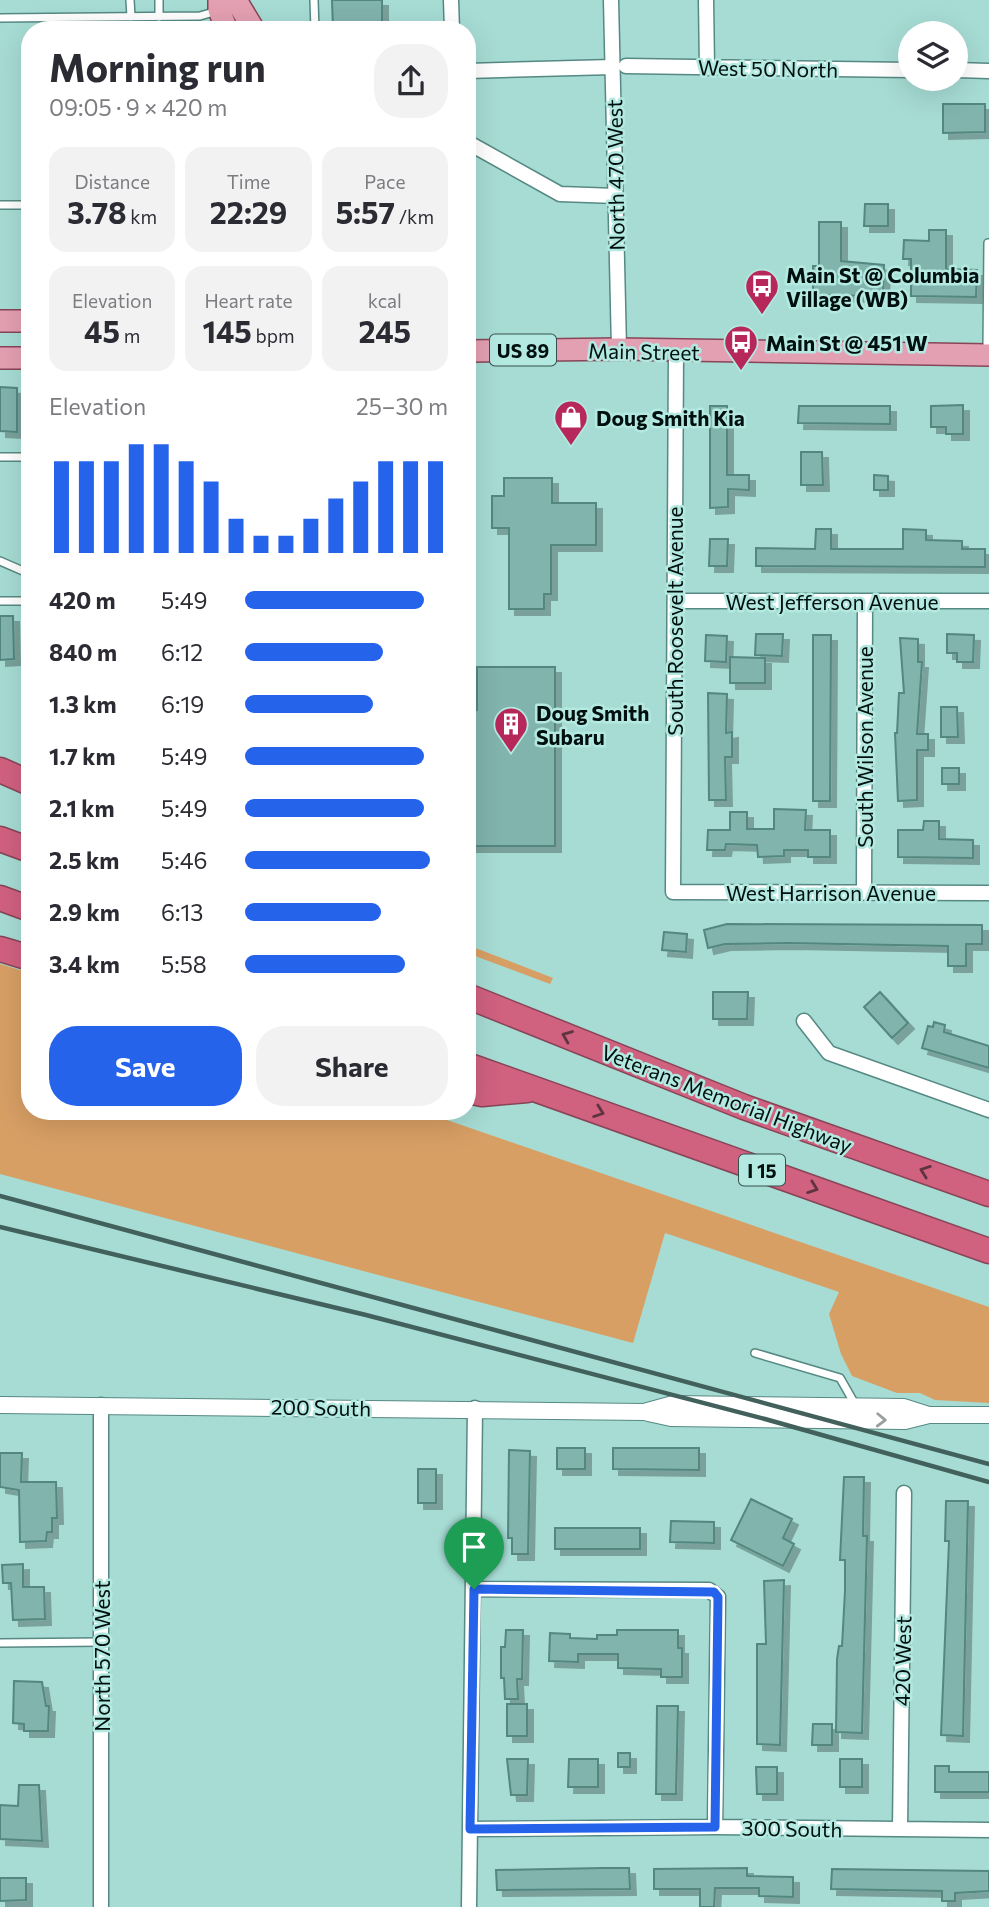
<!DOCTYPE html>
<html lang="en">
<head>
<meta charset="utf-8">
<style>
	:root { --surface:#fff; --page:#f2f2f3; --text:#2b2b33; --muted:#7c7c81; --accent:#2563eb }
	body { margin:0; font-family:Commissioner,sans-serif; background:var(--page); color:var(--text); height:100vh; display:flex; flex-direction:column; font-size:26px; white-space:nowrap }
	* { box-sizing:border-box; margin:0 }
	p { font-size:23px; color:var(--muted) }
	.icon { flex:none; width:38px; height:38px; fill:none; stroke:currentColor; stroke-width:2; stroke-linecap:round; stroke-linejoin:round }
	.map { position:relative; flex:1; overflow:hidden }
	.details { position:absolute; left:21px; top:21px; width:455px; height:1099px; display:flex; flex-direction:column; background:var(--surface); border-radius:28px; box-shadow:0 7px 28px #0002 }
	.details>* { flex:none }
	.buttons { position:absolute; left:898px; top:21px; display:grid; gap:14px }
	.buttons a { display:grid; place-items:center; width:70px; height:70px; border-radius:50%; background:var(--surface); box-shadow:0 7px 28px #0002; font-size:35px }
	.pin { position:absolute; display:grid; place-items:center; width:60px; height:60px; color:#fff; margin:-72px -30px; border-radius:50% 50% 50% 0; rotate:-45deg; box-shadow:0 0 7px #0007 }
	.pin .icon { rotate:45deg }
	.round { display:grid; place-items:center; flex:none; width:74px; height:74px; border-radius:28px; background:var(--page) }
	.head { display:flex; align-items:center; justify-content:space-between; height:119px; padding:0 28px }
	h1 { font-size:38px; font-weight:700; line-height:52px }
	.stats { display:grid; grid-template-columns:repeat(3,1fr); gap:10px; height:119px; padding:7px 28px }
	.stats div { display:grid; align-content:center; border-radius:18px; background:var(--page); text-align:center }
	.stats b { font-size:30px; font-weight:700 }
	.stats small { font-size:19px; font-weight:400 }
	.stats p { font-size:19px }
	.chart { height:196px; padding:14px 28px }
	.chart p { display:flex; justify-content:space-between }
	.chart svg { width:100%; height:126px; margin-top:7px; stroke:var(--accent); stroke-width:6 }
	.cta { display:flex; gap:14px; margin-top:auto; padding:14px 28px }
	.cta a { flex:1; height:80px; border-radius:28px; background:var(--accent); color:#fff; font-size:28px; font-weight:700; line-height:80px; text-align:center }
	.cta a+a { background:var(--page); color:var(--text) }
	ul { padding:0 28px; list-style:none; font-size:23px }
	li { display:grid; grid-template-columns:112px 84px 1fr; align-items:center; height:52px }
	li i { height:18px; border-radius:9px; background:var(--accent) }
	.map>svg:first-child { display:block }
</style>
</head>
<body>
<div class="map">
<svg width="989" height="1907" viewBox="0 0 989 1907">
	<defs>
		<filter id="shadow"><feDropShadow dx="6" dy="6" stdDeviation="0" flood-color="#0004"/></filter>
	</defs>
	<rect width="100%" height="100%" fill="#a6dcd4"/>
	<!-- green -->
	<path fill="#d89f65" d="M 467,944 L 478,949 L 553,978 L 550,984 L 467,953 Z
		M 0,964 L 30,973 L 30,1111 L 421,1111 L 989,1307 L 989,1403 L 935,1400 L 920,1393 L 897,1393 L 852,1376 L 841,1354 L 829,1314 L 839,1292 L 665,1233 L 633,1343 L 0,1174 Z"/>
	<!-- building -->
	<path fill="#80b4ad" stroke="#538780" stroke-width="2" filter="url(#shadow)" d="M 332,0 L 382,0 L 382,30 L 333,30 Z
		M 943,104 L 985,104 L 985,132 L 943,133 Z
		M 865,204 L 888,204 L 888,226 L 864,226 Z
		M 819,222 L 841,222 L 841,261 L 884,265 L 883,296 L 813,295 L 813,266 L 819,266 Z
		M 929,230 L 946,230 L 946,269 L 977,270 L 976,297 L 911,296 L 911,259 L 903,259 L 904,240 L 929,241 Z
		M 0,387 L 17,388 L 17,432 L 0,431 Z
		M 963,405 L 963,434 L 946,434 L 946,427 L 931,427 L 931,406 Z
		M 710,406 L 727,406 L 727,475 L 749,475 L 749,490 L 728,489 L 728,507 L 710,508 Z
		M 799,406 L 890,406 L 890,424 L 798,423 Z
		M 801,452 L 822,452 L 823,485 L 801,485 Z
		M 874,475 L 888,476 L 888,490 L 874,490 Z
		M 504,478 L 552,478 L 552,503 L 596,503 L 596,545 L 551,545 L 551,594 L 544,594 L 544,609 L 509,609 L 509,528 L 492,528 L 492,496 L 504,496 Z
		M 816,529 L 831,529 L 831,549 L 903,549 L 903,529 L 926,530 L 926,540 L 962,541 L 962,549 L 985,549 L 985,567 L 756,566 L 756,548 L 815,549 Z
		M 710,539 L 728,539 L 727,566 L 709,566 Z
		M 0,616 L 13,616 L 14,659 L 0,660 Z
		M 756,634 L 783,634 L 782,656 L 755,655 Z
		M 947,634 L 974,635 L 973,662 L 957,662 L 957,653 L 947,653 Z
		M 706,635 L 727,636 L 726,662 L 705,661 Z
		M 813,635 L 831,635 L 830,801 L 813,801 Z
		M 900,638 L 918,639 L 918,662 L 922,662 L 917,734 L 928,734 L 928,750 L 917,750 L 917,800 L 898,801 L 895,733 L 897,733 L 899,693 L 904,693 Z
		M 730,657 L 765,658 L 765,683 L 730,683 Z
		M 477,667 L 555,667 L 555,846 L 468,846 L 467,710 L 477,710 Z
		M 708,693 L 727,694 L 726,733 L 732,732 L 732,757 L 725,757 L 726,800 L 709,800 Z
		M 941,707 L 957,707 L 958,737 L 941,737 Z
		M 942,768 L 959,768 L 959,784 L 942,784 Z
		M 774,809 L 806,810 L 805,830 L 830,830 L 830,857 L 808,857 L 808,850 L 784,850 L 784,856 L 758,857 L 757,845 L 726,844 L 725,850 L 707,850 L 708,830 L 730,830 L 730,812 L 747,812 L 747,829 L 774,829 Z
		M 924,821 L 939,821 L 939,839 L 973,840 L 973,858 L 898,857 L 898,830 L 923,830 Z
		M 727,924 L 982,925 L 982,944 L 966,944 L 966,966 L 948,966 L 948,946 L 790,943 L 725,944 L 708,948 L 704,930 Z
		M 664,932 L 687,934 L 686,952 L 662,950 Z
		M 713,992 L 748,992 L 747,1019 L 713,1019 Z
		M 880,992 L 908,1023 L 892,1038 L 864,1007 Z
		M 934,1022 L 945,1025 L 944,1032 L 989,1046 L 989,1068 L 922,1048 L 928,1026 L 933,1027 Z
		M 557,1448 L 585,1448 L 585,1469 L 557,1469 Z
		M 613,1448 L 699,1448 L 699,1470 L 613,1469 Z
		M 509,1450 L 530,1451 L 528,1554 L 512,1554 L 512,1538 L 508,1538 Z
		M 0,1453 L 22,1453 L 21,1482 L 56,1482 L 57,1518 L 52,1518 L 52,1532 L 47,1532 L 46,1541 L 20,1542 L 19,1490 L 0,1487 Z
		M 418,1469 L 436,1469 L 436,1503 L 418,1503 Z
		M 844,1477 L 864,1477 L 863,1536 L 867,1536 L 862,1733 L 836,1732 L 837,1659 L 839,1646 L 842,1646 L 845,1591 L 845,1560 L 840,1560 Z
		M 751,1499 L 792,1519 L 783,1538 L 794,1544 L 783,1566 L 731,1540 Z
		M 946,1501 L 968,1501 L 963,1736 L 941,1735 L 949,1541 L 945,1541 Z
		M 671,1521 L 714,1522 L 714,1543 L 670,1542 Z
		M 555,1528 L 640,1528 L 640,1549 L 555,1549 Z
		M 23,1564 L 23,1587 L 44,1587 L 45,1619 L 13,1620 L 11,1583 L 3,1583 L 2,1565 Z
		M 784,1580 L 780,1745 L 757,1744 L 757,1644 L 766,1644 L 764,1581 Z
		M 506,1630 L 523,1630 L 522,1679 L 517,1679 L 518,1699 L 505,1699 L 504,1678 L 501,1678 L 501,1647 L 505,1647 Z
		M 617,1630 L 678,1630 L 678,1648 L 682,1648 L 682,1677 L 661,1677 L 661,1669 L 618,1668 L 618,1654 L 578,1654 L 578,1662 L 549,1661 L 550,1633 L 570,1634 L 570,1638 L 597,1639 L 597,1635 L 617,1635 Z
		M 14,1681 L 42,1682 L 46,1706 L 49,1706 L 48,1731 L 24,1731 L 24,1724 L 13,1723 Z
		M 507,1704 L 527,1704 L 527,1736 L 507,1736 Z
		M 657,1706 L 678,1706 L 676,1794 L 656,1794 Z
		M 813,1724 L 832,1724 L 832,1745 L 812,1745 Z
		M 618,1753 L 630,1753 L 630,1767 L 618,1767 Z
		M 507,1759 L 528,1759 L 527,1795 L 511,1795 Z
		M 569,1759 L 598,1759 L 598,1787 L 568,1787 Z
		M 840,1759 L 862,1759 L 862,1787 L 840,1787 Z
		M 935,1766 L 949,1766 L 949,1772 L 989,1772 L 989,1792 L 935,1792 Z
		M 756,1767 L 777,1767 L 777,1794 L 757,1794 Z
		M 19,1785 L 39,1785 L 42,1841 L 0,1839 L 0,1805 L 18,1806 Z
		M 603,1868 L 629,1868 L 630,1889 L 497,1890 L 496,1870 Z
		M 747,1868 L 747,1876 L 793,1877 L 793,1897 L 759,1896 L 759,1888 L 715,1888 L 714,1907 L 700,1907 L 700,1889 L 654,1889 L 654,1869 Z
		M 832,1869 L 989,1871 L 989,1891 L 955,1893 L 955,1901 L 942,1901 L 942,1891 L 831,1889 Z
		M 0,1878 L 26,1878 L 26,1900 L 0,1901 Z"/>
	<g fill="none" stroke-linecap="round" stroke-linejoin="round">
		<!-- service casing -->
		<g stroke="#568983" stroke-width="10">
			<path id="service" d="M 130,0 L 131,17
				M 159,0 L 159,17
				M 314,0 L 315,30
				M 0,18 L 200,16 L 217,11
				M 0,205 L 30,205
				M 987,351 L 988,243
				M 0,457 L 30,457
				M 0,561 L 30,574
				M 0,601 L 30,601
				M 755,1353 L 840,1378 L 856,1406
				M 0,1643 L 101,1642"/>
		</g>
		<!-- minor casing -->
		<g stroke="#568983" stroke-width="17">
			<path id="minor" d="M 451,0 L 452,30
				M 611,0 L 619,349
				M 706,0 L 707,68
				M 626,66 L 910,70
				M 956,70 L 989,71
				M 467,71 L 612,67
				M 467,142 L 560,194 L 616,196
				M 676,351 L 673,892 L 989,893
				M 675,601 L 989,601
				M 864,892 L 865,601
				M 804,1021 L 829,1053 L 989,1110
				M 474,1589 L 709,1590 L 718,1597 L 715,1827
				M 470,1829 L 715,1827 L 989,1830
				M 900,1829 L 904,1493
				M 101,1907 L 101,1405
				M 469,1907 L 475,1408"/>
		</g>
		<!-- tertiary casing -->
		<g stroke="#568983" stroke-width="18">
			<path id="tertiary" d="M 0,1405 L 644,1412 L 673,1404 L 904,1407 L 929,1415
				M 648,1413 L 671,1418 L 905,1421 L 929,1415 L 989,1415"/>
		</g>
		<!-- primary casing -->
		<g stroke="#874557" stroke-width="24">
			<path id="primary" d="M 219,0 L 219,10 L 227,30
				M 236,0 L 254,30
				M 0,321 L 30,321
				M 467,351 L 619,349 L 989,355
				M 0,358 L 30,358"/>
		</g>
		<!-- motorway casing -->
		<g stroke="#874557" stroke-width="27">
			<path id="motorway" d="M 0,770 L 30,783
				M 0,839 L 30,850
				M 0,898 L 30,909
				M 0,949 L 30,958
				M 467,996 L 744,1107 L 989,1194
				M 467,1065 L 989,1251
				M 467,1091 L 482,1094 L 527,1090"/>
		</g>
		<!-- service -->
		<use href="#service" stroke="#fff" stroke-width="7"/>
		<!-- minor -->
		<use href="#minor" stroke="#fff" stroke-width="14"/>
		<!-- tertiary -->
		<use href="#tertiary" stroke="#fff" stroke-width="16"/>
		<!-- primary -->
		<use href="#primary" stroke="#e3a0b2" stroke-width="21"/>
		<!-- motorway -->
		<use href="#motorway" stroke="#d0617f" stroke-width="24"/>
		<!-- rail -->
		<path stroke="#42615c" stroke-width="4.5" d="M 0,1196 L 989,1464
			M 0,1227 L 366,1315 L 765,1419 L 989,1482"/>
	</g>
	<!-- one-way arrows -->
	<defs><path id="oneway-chevron" d="M-2-3.5L2.5 0L-2 3.5" fill="none" stroke-width="1.6" stroke-linecap="round" stroke-linejoin="round" transform="scale(1.75)"/></defs>
	<g stroke="#5e3441">
		<use href="#oneway-chevron" transform="translate(567 1036) rotate(-158)"/>
		<use href="#oneway-chevron" transform="translate(599 1112) rotate(20)"/>
		<use href="#oneway-chevron" transform="translate(925 1171) rotate(-160)"/>
		<use href="#oneway-chevron" transform="translate(813 1188) rotate(20)"/>
	</g>
	<use stroke="#999f9f" href="#oneway-chevron" transform="translate(881 1420) rotate(2)"/>
	<g fill="none" stroke-linecap="round" stroke-linejoin="round">
		<!-- route casing -->
		<g stroke="#fff" stroke-width="14">
			<path id="route" d="M 474,1589 L 714,1592 L 718,1597 L 715,1827 L 470,1829 Z"/>
		</g>
		<!-- route -->
		<use href="#route" stroke="#2563eb" stroke-width="9"/>
	</g>
	<!-- icons -->
	<defs>
		<g id="bus-pin" transform="scale(1.75)"><path d="M0 17L-7.5 6A9.5 9.5 0 1 1 7.5 6Z" fill="#b6285a" stroke="#b3e9e1"/><path d="M-5-6H5V4H4V6H2V4H-2V6H-4V4H-5ZM-3.5-4V0h7V-4ZM-3.5 1.2v1.5H-2V1.2ZM2 1.2v1.5H3.5V1.2Z" fill="#fff"/></g>
		<g id="shop-pin" transform="scale(1.75)"><path d="M0 17L-7.5 6A9.5 9.5 0 1 1 7.5 6Z" fill="#b6285a" stroke="#b3e9e1"/><path d="M-5-2.5h2.3a2.7 3.5 0 0 1 5.4 0H5L5.5 6h-11ZM-1.5-2.5h3a1.5 2.3 0 0 0-3 0Z" fill="#fff"/></g>
		<g id="building-pin" transform="scale(1.75)"><path d="M0 17L-7.5 6A9.5 9.5 0 1 1 7.5 6Z" fill="#b6285a" stroke="#b3e9e1"/><path d="M-4-6H4V6H1V3H-1V6H-4ZM-2.5-4.3h1.7v1.8h-1.7ZM.8-4.3h1.7v1.8H.8ZM-2.5-1h1.7V.8h-1.7ZM.8-1h1.7V.8H.8Z" fill="#fff"/></g>
	</defs>
	<g fill-rule="evenodd">
		<use href="#bus-pin" x="762" y="286"/>
		<use href="#bus-pin" x="741" y="342"/>
		<use href="#shop-pin" x="571" y="417"/>
		<use href="#building-pin" x="511" y="724"/>
	</g>
	<g text-anchor="middle" dominant-baseline="central" stroke-width="5" stroke-linejoin="round" paint-order="stroke">
		<!-- shield labels -->
		<g fill="#b3e9e1" stroke="#36514d" stroke-width="2">
			<rect x="490" y="334.5" width="66" height="31" rx="5"/>
			<rect x="739" y="1154.5" width="46" height="31" rx="5"/>
		</g>
		<g font-size="19" font-weight="bold" fill="#00100e">
			<text x="523" y="350">US 89</text>
			<text x="762" y="1170">I 15</text>
		</g>
		<!-- street labels -->
		<g font-size="21" fill="#00100e" stroke="#b3e9e1">
			<text transform="translate(768 68) rotate(1)">West 50 North</text>
			<text transform="translate(615 175) rotate(-91)">North 470 West</text>
			<text transform="translate(644 351) rotate(1)">Main Street</text>
			<text x="832" y="601">West Jefferson Avenue</text>
			<text transform="translate(674 621) rotate(-90)">South Roosevelt Avenue</text>
			<text transform="translate(864 747) rotate(-90)">South Wilson Avenue</text>
			<text x="831" y="892">West Harrison Avenue</text>
			<text transform="translate(727 1098) rotate(21)">Veterans Memorial Highway</text>
			<text transform="translate(321 1407) rotate(1)">200 South</text>
			<text transform="translate(101 1656) rotate(-90)">North 570 West</text>
			<text transform="translate(902 1661) rotate(-89)">420 West</text>
			<text transform="translate(792 1828) rotate(1)">300 South</text>
		</g>
		<!-- poi labels -->
		<g font-size="21" font-weight="bold" fill="#00100e" stroke="#b3e9e1" text-anchor="start">
			<text x="786" y="274">Main St @ Columbia<tspan x="786" dy="24">Village (WB)</tspan></text>
			<text x="766" y="342">Main St @ 451 W</text>
			<text x="596" y="417">Doug Smith Kia</text>
			<text x="536" y="712">Doug Smith<tspan x="536" dy="24">Subaru</tspan></text>
		</g>
	</g>
</svg>
<div class="buttons">
<a><svg class="icon" aria-label="layers" viewBox="0 0 24 24"><path d="M12 4l9 5-9 5-9-5zM3 14l9 5 9-5"/></svg></a>
</div>
<div class="pin" style="left:474px;top:1589px;background:#1e9e55"><svg class="icon" aria-label="arrive" viewBox="0 0 24 24"><path d="M6 21V4h12l-3 4 3 4H6"/></svg></div>
<section class="details">
<div class="head"><div><h1>Morning run</h1><p>09:05 · 9 × 420 m</p></div><a class="round"><svg class="icon" aria-label="share" viewBox="0 0 24 24"><path d="M12 15V3M7 8l5-5 5 5M5 13v7h14v-7"/></svg></a></div>
<div class="stats">
<div><p>Distance</p><b>3.78<small> km</small></b></div>
<div><p>Time</p><b>22:29</b></div>
<div><p>Pace</p><b>5:57<small> /km</small></b></div>
</div>
<div class="stats">
<div><p>Elevation</p><b>45<small> m</small></b></div>
<div><p>Heart rate</p><b>145<small> bpm</small></b></div>
<div><p>kcal</p><b>245</b></div>
</div>
<div class="chart"><p><span>Elevation</span>25–30 m</p>
<svg viewBox="0 0 160 44" preserveAspectRatio="none"><path d="M5 44V12M15 44V12M25 44V12M35 44V6M45 44V6M55 44V12M65 44V19M75 44V32M85 44V38M95 44V38M105 44V32M115 44V25M125 44V19M135 44V12M145 44V12M155 44V12"/></svg>
</div>
<ul>
<li><b>420 m</b>5:49<i style="width:88%"></i></li>
<li><b>840 m</b>6:12<i style="width:68%"></i></li>
<li><b>1.3 km</b>6:19<i style="width:63%"></i></li>
<li><b>1.7 km</b>5:49<i style="width:88%"></i></li>
<li><b>2.1 km</b>5:49<i style="width:88%"></i></li>
<li><b>2.5 km</b>5:46<i style="width:91%"></i></li>
<li><b>2.9 km</b>6:13<i style="width:67%"></i></li>
<li><b>3.4 km</b>5:58<i style="width:79%"></i></li>
</ul>
<div class="cta"><a>Save</a><a>Share</a></div>
</section>
</div>
</body>
</html>
